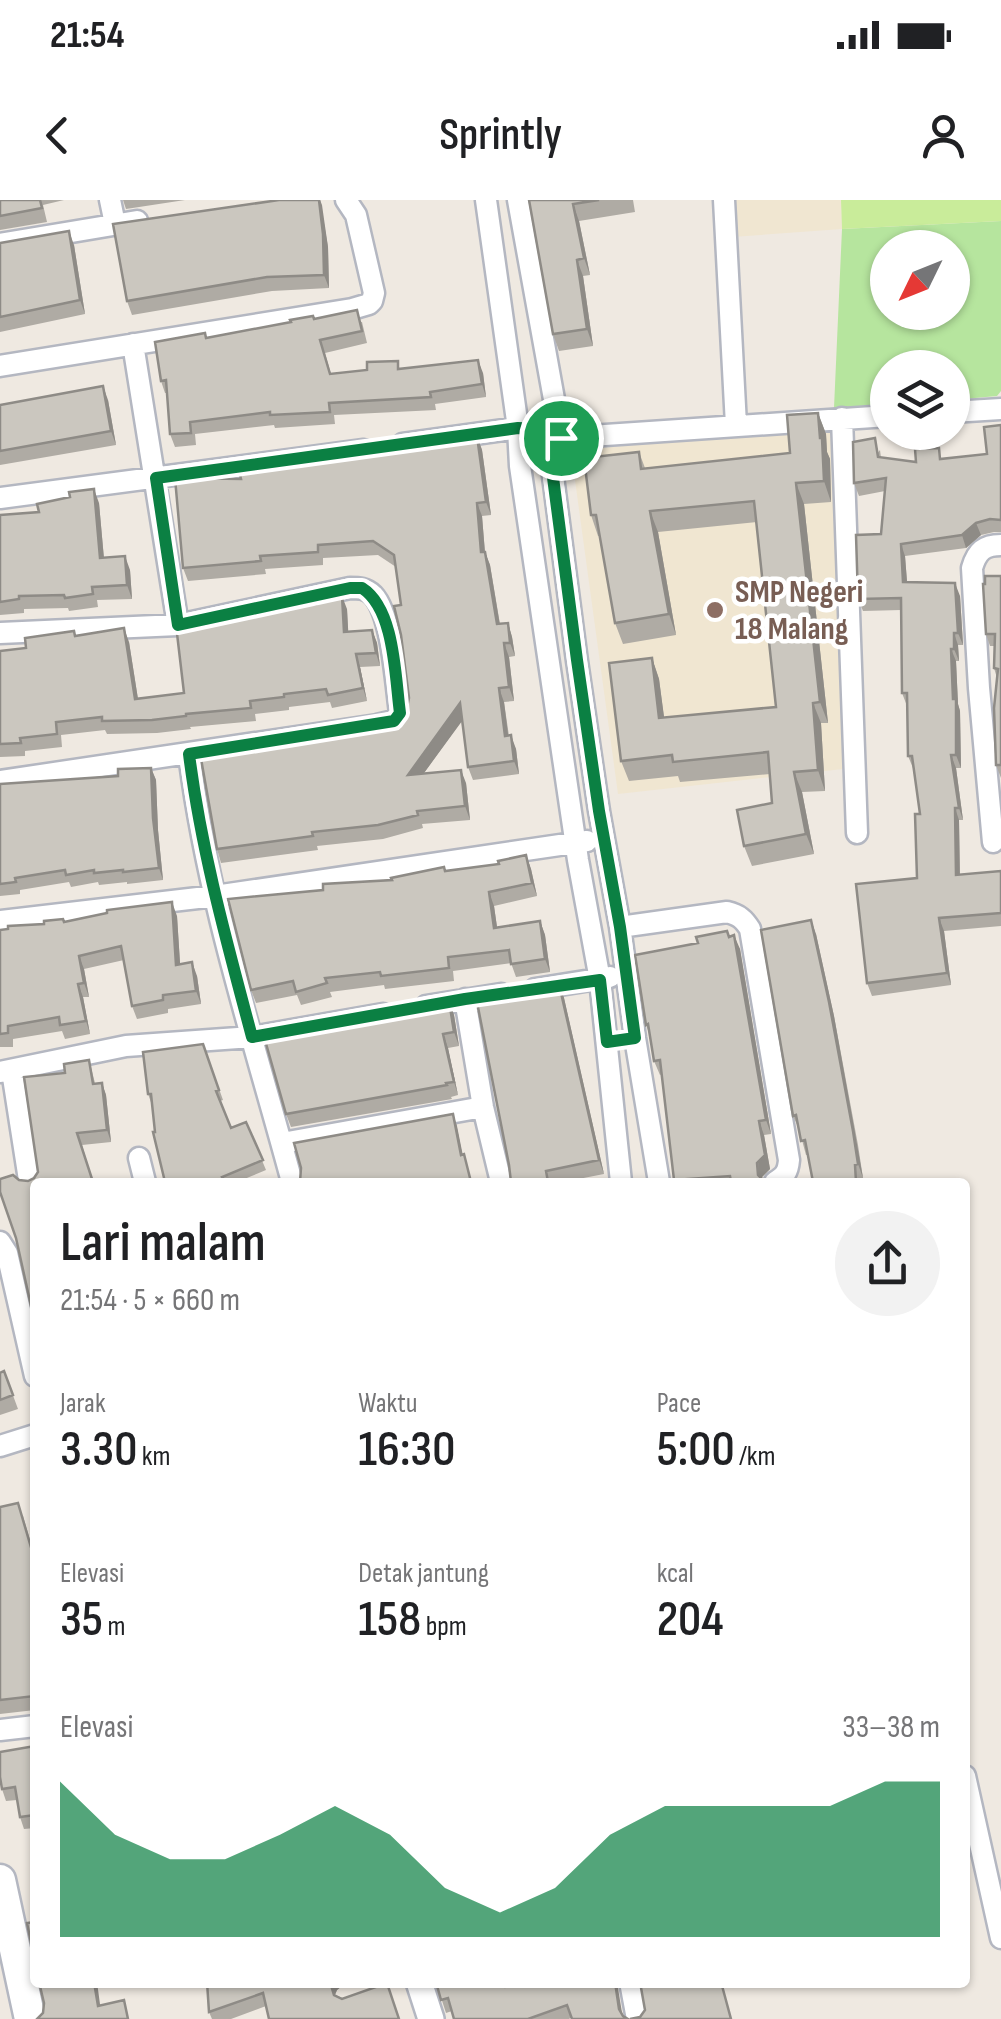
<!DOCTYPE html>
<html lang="id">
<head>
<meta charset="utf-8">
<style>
	:root { --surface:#fff; --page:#f2f2f2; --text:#202124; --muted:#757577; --accent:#0b8043 }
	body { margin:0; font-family:"Sofia Sans Condensed",sans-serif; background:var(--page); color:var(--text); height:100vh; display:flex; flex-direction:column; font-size:38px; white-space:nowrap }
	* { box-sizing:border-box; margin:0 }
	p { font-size:32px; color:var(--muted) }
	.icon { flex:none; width:55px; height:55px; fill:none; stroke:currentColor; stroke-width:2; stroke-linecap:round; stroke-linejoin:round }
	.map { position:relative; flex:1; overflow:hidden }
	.details { position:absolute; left:30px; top:978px; width:940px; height:810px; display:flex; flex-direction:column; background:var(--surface); border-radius:10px; box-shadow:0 2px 8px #0004 }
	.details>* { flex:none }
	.needle { width:65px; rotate:227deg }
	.controls { position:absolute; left:870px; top:30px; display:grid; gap:20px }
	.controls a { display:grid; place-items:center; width:100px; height:100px; border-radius:50%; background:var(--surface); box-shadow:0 2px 8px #0004; font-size:50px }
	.pin { position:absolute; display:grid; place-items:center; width:85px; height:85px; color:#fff; margin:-42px; border:5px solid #fff; border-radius:50%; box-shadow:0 2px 10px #0007 }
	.round { display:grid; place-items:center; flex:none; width:105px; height:105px; border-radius:52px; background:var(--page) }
	.overview { display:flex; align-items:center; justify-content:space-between; height:170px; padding:0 30px }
	h1 { font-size:55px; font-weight:600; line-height:75px }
	.metrics { display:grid; grid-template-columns:repeat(3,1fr); gap:15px; height:170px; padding:10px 30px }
	.metrics div { display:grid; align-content:center }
	.metrics b { font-size:50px; font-weight:600 }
	.metrics small { font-size:28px; font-weight:400 }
	.metrics p { font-size:28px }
	.chart { height:280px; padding:20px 30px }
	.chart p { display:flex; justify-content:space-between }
	.chart svg { width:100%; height:180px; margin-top:10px; fill:var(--accent); opacity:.7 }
	.status { display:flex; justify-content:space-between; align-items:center; height:70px; padding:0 50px; background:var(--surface); direction:ltr }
	.status svg { height:28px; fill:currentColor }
	header { display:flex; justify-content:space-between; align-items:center; height:130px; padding:0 30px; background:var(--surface); font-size:45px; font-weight:600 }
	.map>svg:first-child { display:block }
</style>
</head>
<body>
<div class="status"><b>21:54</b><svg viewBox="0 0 49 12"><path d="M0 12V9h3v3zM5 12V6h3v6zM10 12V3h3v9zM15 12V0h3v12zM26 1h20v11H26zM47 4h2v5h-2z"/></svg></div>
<header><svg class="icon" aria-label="back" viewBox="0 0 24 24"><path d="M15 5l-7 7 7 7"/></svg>Sprintly<svg class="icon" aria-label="person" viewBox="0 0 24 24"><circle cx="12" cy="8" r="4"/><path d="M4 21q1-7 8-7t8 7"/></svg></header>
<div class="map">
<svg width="1001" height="1819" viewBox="0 0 1001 1819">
	<rect width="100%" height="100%" fill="#efe9e1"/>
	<!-- education -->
	<path fill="#f0e6d1" d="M 732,0 L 841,0 L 842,29 L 733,37 Z
		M 831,226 L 843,569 L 618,594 L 571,251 Z"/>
	<!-- green -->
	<path fill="#b6e59e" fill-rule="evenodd" d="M 1001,21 L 1001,191 L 997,196 L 953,200 L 952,168 L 888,168 L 887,204 L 834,208 L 842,29 ZM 888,48 L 952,48 L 952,112 L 888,112 Z"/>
	<!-- pitch -->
	<path fill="#c9ec9a" d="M 841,0 L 1001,0 L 1001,21 L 842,29 Z"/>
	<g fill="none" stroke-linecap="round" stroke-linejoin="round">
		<!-- minor casing -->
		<g stroke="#b4b7c1" stroke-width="25">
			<path id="minor" d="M 110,0 L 115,24
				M 486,0 L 518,228 L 520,266 L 578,660 L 600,780 L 621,982
				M 518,0 L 561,238 L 552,269 L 577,461 L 599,611 L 620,727 L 635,838 L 659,982
				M 724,0 L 736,225
				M 0,44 L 137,21
				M 133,144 L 178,425
				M 0,166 L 352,109 L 369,104 L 372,101 L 374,93 L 356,15 L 346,0
				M 952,212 L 1001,209
				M 842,218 L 857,633
				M 403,244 L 518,228 L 537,229 L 561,238 L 888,216
				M 0,298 L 364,250
				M 0,433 L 178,425 L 350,388 C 359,388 366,388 373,395 C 392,415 396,485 400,513 L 394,521 L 377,525 L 0,581
				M 189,554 C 207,700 254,841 292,982
				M 993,642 L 979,488 L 972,368 C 977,351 984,345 1001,345
				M 0,721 L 215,696 L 587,641
				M 620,727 L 727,712 C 739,715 744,719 750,729 L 789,960 C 788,972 785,976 775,982
				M 535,789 L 610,777
				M 465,799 L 483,907 L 501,982
				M 426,806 L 501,794
				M 12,871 L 29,980
				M 0,872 L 126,846 L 252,837 L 383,814
				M 282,943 L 483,907
				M 139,958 L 145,982
				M 0,1042 L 7,1053 L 35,1176
				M 0,1246 L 35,1235
				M 0,1530 L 35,1526
				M 965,1576 L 1001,1738
				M 630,1782 L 637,1819"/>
		</g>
		<!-- tertiary casing -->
		<g stroke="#b4b7c1" stroke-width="30">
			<path id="tertiary" d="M 419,1782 L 431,1819"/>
		</g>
		<!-- secondary casing -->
		<g stroke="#b4b7c1" stroke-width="35">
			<path id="secondary" d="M 0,1680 L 30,1819"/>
		</g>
		<!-- minor -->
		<use href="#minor" stroke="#fff" stroke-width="20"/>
		<!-- tertiary -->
		<use href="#tertiary" stroke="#fff" stroke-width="25"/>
		<!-- secondary -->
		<use href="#secondary" stroke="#fff" stroke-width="30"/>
	</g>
	<!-- wall -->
	<path fill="#afaba4" d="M 0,0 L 64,0 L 43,5 L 47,22 L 0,30 Z
		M 123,0 L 185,0 L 126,9 Z
		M 279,0 L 320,0 L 328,47 L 329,88 L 272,91 L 132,115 L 127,101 Z
		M 529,0 L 633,0 L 635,12 L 579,21 L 590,75 L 583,76 L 593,146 L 559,151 L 553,134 Z
		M 0,43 L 74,45 L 85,114 L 0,132 Z
		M 314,119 L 362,122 L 367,143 L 325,153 L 331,174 L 400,168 L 483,173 L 486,197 L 435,204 L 436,210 L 334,215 L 335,224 L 275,228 L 274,225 L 195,234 L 196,245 L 175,247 L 170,234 L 167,193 L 165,193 L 161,181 L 207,138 Z
		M 108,200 L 116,245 L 0,265 L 0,205 Z
		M 818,213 L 826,234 L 827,252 L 830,259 L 831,302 L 804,304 L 828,523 L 821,523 L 825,591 L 802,592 L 814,654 L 752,666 L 744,646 L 772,603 L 770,574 L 680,582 L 678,576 L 629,581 L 621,561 L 652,458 L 659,479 L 664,518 L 776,507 L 757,322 L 658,332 L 676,435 L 623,444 L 615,423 L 600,336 L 598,336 L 591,315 L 639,252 L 645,268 L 790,253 Z
		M 1001,225 L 1001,332 L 994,332 L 981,335 L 966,348 L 905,356 L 907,382 L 960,396 L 963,445 L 958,445 L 959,461 L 956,461 L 958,504 L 960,511 L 961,568 L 956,568 L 963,620 L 959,620 L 960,675 L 1001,671 L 1001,726 L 944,731 L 951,785 L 872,796 L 867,783 L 917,678 L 920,614 L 913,568 L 908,556 L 907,506 L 902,493 L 901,410 L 863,411 L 858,399 L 881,334 L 885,291 L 859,296 L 854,283 L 880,250 L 881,258 L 916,262 L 987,254 Z
		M 477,236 L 482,250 L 491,315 L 482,316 L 485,352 L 490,365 L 500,424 L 508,423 L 512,437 L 515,456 L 509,457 L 514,501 L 504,502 L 509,536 L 516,549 L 519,574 L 473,580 L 468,567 L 462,520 L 424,573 L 466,583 L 470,620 L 422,624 L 423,628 L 383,639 L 317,646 L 318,650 L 221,663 L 217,649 L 252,551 L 356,531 L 394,528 L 406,512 L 409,498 L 401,435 L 401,405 L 396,367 L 378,355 L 323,358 L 323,365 L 265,369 L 266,374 L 188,381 L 183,368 L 241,279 L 339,256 Z
		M 99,303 L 104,358 L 130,370 L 132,399 L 97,400 L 98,407 L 69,411 L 68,408 L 24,409 L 24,413 L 0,415 L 0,315 L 39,312 Z
		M 1001,376 L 1001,578 L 996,565 L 997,478 L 994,468 L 994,446 L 990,446 L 986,434 Z
		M 347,409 L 348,431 L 372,430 L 377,443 L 380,466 L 360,467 L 367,501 L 332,508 L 330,502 L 289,507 L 289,510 L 255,514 L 256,521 L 190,527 L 191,529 L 157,533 L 107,534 L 105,530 L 61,535 L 62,547 L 25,551 L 25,556 L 0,557 L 0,451 L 26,448 L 76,436 L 129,442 L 138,499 L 184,493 Z
		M 151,568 L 156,580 L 158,630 L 163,680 L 127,684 L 127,682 L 99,685 L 98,682 L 71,687 L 69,682 L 20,690 L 20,694 L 0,696 L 0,584 L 118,576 Z
		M 526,655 L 531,669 L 537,696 L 494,706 L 497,727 L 540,721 L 545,735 L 550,772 L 516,777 L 511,763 L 453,771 L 454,781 L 385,789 L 384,785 L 330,792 L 332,797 L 301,805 L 297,795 L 256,803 L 251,790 L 323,690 L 499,664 Z
		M 177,716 L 180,764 L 197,776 L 201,804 L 168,809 L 168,813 L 137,819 L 132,806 L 124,760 L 84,769 L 89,797 L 83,797 L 90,834 L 65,839 L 62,831 L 13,839 L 13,847 L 0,847 L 0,730 L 65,722 Z
		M 816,734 L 834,816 L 858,945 L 863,978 L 860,979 L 860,982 L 813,982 L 808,955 L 806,955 L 799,929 L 793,916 Z
		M 730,736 L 740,749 L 771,934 L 764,935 L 770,969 L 762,977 L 763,979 L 775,982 L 675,982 L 662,874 L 660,875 L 654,861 L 651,838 L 646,825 Z
		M 559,784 L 564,798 L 604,974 L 563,982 L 511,982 Z
		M 449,801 L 454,815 L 459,846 L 448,848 L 458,895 L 451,897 L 452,899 L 291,927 L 286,914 Z
		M 203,844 L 223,900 L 220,901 L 231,928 L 246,922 L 266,970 L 237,982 L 165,982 L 152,905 L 148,894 Z
		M 89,860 L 95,883 L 102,883 L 106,895 L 111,942 L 82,945 L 93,982 L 35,982 L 35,1124 L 16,1038 L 0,992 L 0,979 L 13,975 L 19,980 L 28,981 L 34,978 L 38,972 L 24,877 L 65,873 L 64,864 Z
		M 4,1171 L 18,1209 L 0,1215 L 0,1173 Z
		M 0,1307 L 23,1316 L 35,1357 L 35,1510 L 0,1514 Z
		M 35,1546 L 35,1628 L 24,1629 L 20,1617 L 17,1600 L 6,1601 L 2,1589 Z
		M 207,1782 L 351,1782 L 342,1786 L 337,1790 L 335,1795 L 399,1819 L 266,1806 L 231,1819 L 212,1819 L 209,1812 Z
		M 436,1782 L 499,1782 L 499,1784 L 505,1787 L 617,1782 L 569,1819 L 454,1819 L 452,1811 L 446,1813 Z"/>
	<!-- shaded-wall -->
	<path fill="#8e8b86" d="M 319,0 L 320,0 L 322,5 L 328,47 L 329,88 L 324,75 Z
		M 573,4 L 579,21 L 590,75 L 584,58 Z
		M 69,31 L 74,45 L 85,114 L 80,100 Z
		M 577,60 L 583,76 L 593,146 L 587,129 Z
		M 478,160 L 483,173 L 486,197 L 482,184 Z
		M 103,186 L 108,200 L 116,245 L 111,231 Z
		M 818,213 L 826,234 L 827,252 L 830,259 L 831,302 L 824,281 Z
		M 477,236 L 482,250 L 491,315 L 486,302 Z
		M 796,283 L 804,304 L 828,523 L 820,502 Z
		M 94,289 L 99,303 L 105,371 L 100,358 Z
		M 477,303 L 482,316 L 486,366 L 481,352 Z
		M 650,311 L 658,332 L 676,435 L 669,414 Z
		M 976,323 L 981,335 L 966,348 L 962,335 Z
		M 901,344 L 905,356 L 908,394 L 903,382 Z
		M 485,352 L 490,365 L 502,438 L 497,424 Z
		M 125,356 L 130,370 L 132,399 L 127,385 Z
		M 955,383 L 960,396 L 963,445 L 958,433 Z
		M 342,396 L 347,409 L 349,445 L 344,432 Z
		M 508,423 L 512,437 L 515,456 L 510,443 Z
		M 124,428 L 129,442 L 140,512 L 135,499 Z
		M 372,430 L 377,443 L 380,466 L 376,453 Z
		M 954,433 L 958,445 L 959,461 L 954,449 Z
		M 504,443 L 509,457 L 514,501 L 509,487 Z
		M 951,449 L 956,461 L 958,504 L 960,511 L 961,568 L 956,555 Z
		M 356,454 L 360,467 L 367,501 L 363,488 Z
		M 652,458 L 659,479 L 667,539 L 659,518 Z
		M 499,488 L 504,502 L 510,550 L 505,536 Z
		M 460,503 L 465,517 L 413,588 L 408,575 Z
		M 813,503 L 821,523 L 825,591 L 818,570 Z
		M 511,535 L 516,549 L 519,574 L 514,561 Z
		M 951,555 L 956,568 L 963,620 L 959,608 Z
		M 151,568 L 156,580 L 158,630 L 163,680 L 159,668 L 153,618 Z
		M 461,570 L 466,583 L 470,620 L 465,606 Z
		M 794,572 L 802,592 L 814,654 L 806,634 Z
		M 955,608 L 959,620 L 960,687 L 956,675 Z
		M 526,655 L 531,669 L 537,696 L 532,683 Z
		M 489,692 L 494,706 L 499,741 L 494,728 Z
		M 172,702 L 177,716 L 181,778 L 176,765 Z
		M 939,718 L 944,731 L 951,785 L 947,773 Z
		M 811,720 L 816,734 L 834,816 L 863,978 L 858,964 Z
		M 540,721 L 545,735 L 550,772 L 545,759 Z
		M 734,735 L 740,749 L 771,934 L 766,920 Z
		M 79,756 L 84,769 L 89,797 L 84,783 Z
		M 192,762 L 197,776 L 201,804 L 196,791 Z
		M 78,784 L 83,797 L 90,834 L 86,821 Z
		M 559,784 L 564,798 L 604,974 L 599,960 Z
		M 449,801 L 454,815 L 459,846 L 454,832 Z
		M 443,834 L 448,848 L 458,895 L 454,882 Z
		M 102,883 L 106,895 L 111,942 L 107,930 Z
		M 453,914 L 457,926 L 465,966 L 461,955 Z
		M 759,921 L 764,935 L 770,969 L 762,977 L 763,982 L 758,975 Z
		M 94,1782 L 97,1782 L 102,1819 L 98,1806 Z
		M 330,1782 L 341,1782 L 342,1786 L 337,1790 L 334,1797 Z
		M 615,1782 L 617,1782 L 623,1819 L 619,1809 Z"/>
	<!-- building -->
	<path fill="#cbc7bf" stroke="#8e8b86" stroke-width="2.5" d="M 0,0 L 40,0 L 42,8 L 0,16 Z
		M 279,0 L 319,0 L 323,34 L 324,75 L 267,77 L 127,101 L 113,24 Z
		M 529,0 L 599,0 L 573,4 L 584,58 L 577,60 L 587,129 L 553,134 Z
		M 69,31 L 80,100 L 0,117 L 0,43 Z
		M 357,110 L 362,131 L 320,140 L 330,174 L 367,170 L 367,162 L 398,161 L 398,169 L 478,160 L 482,184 L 430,192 L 431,197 L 329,203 L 330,212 L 270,215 L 270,212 L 190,222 L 191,233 L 170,234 L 166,180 L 161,181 L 155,142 L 205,133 L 206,138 L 291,122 L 290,120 L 313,116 L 314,119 Z
		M 103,186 L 111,231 L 0,251 L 0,205 Z
		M 818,213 L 820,238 L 822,238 L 824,281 L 796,283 L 820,502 L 813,503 L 818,570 L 794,572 L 806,634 L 744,646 L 737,610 L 772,603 L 768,552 L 673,562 L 672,555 L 621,561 L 609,463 L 652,458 L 659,518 L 776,507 L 754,301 L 650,311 L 669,414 L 615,423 L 596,315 L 591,315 L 584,258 L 639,252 L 641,269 L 790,253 L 787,215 Z
		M 1001,225 L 1001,320 L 990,319 L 976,323 L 962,335 L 901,344 L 903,382 L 955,383 L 958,433 L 954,433 L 954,449 L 951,449 L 953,499 L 956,499 L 956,555 L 951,555 L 959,608 L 955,608 L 956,675 L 1001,671 L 1001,713 L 939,718 L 947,773 L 867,783 L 856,684 L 917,678 L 915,614 L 920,614 L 912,556 L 908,556 L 907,493 L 902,493 L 901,398 L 858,399 L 856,335 L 881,334 L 886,278 L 854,283 L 853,242 L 875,238 L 878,257 L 916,262 L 915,249 L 939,248 L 940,259 L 987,254 L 984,227 Z
		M 477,236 L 486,302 L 477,303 L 481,352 L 485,352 L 497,424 L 508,423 L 510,443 L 504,443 L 509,487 L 499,488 L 505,536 L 511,535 L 514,561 L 468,567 L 460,503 L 408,575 L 461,570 L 465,606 L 417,611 L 418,615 L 378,625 L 312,632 L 313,636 L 217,649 L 200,553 L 249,545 L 251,551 L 295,543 L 295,540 L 327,536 L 327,532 L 355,528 L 356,531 L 394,528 L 406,512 L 409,498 L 401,435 L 394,406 L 401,405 L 394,355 L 373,341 L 318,345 L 318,352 L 260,356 L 261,361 L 183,368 L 175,278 L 241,279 L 239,271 L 278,265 L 277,262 L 313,259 L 313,256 L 339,256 L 339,252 L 396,244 Z
		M 94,289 L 100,358 L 125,356 L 127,385 L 92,387 L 93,394 L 65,398 L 64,395 L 19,396 L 19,399 L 0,402 L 0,315 L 39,312 L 37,304 L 70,297 L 69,292 Z
		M 985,376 L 1001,376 L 1001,565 L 996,565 L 994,508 L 998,469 L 994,468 L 995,434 L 986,434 L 983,384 L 985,384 Z
		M 342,396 L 344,432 L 372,430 L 376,453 L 356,454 L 363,488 L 328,495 L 326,489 L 284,494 L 284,497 L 250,501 L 251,508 L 186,514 L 186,516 L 152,520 L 102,521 L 102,517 L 56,522 L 57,534 L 20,538 L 21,543 L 0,544 L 0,451 L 26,448 L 25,438 L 74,431 L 75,436 L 124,428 L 135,499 L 184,493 L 176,425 L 220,418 L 220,416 L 228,414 L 249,412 L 249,410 L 259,408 L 316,404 L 316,398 Z
		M 151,568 L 153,618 L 159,668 L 123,672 L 123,670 L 94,673 L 94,670 L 66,675 L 65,670 L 15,678 L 16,682 L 0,684 L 0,584 L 118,576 L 118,569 Z
		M 526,655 L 532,683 L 489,692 L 494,728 L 540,721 L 545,759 L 511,764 L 509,750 L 448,757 L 449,768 L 381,776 L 380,772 L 325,778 L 327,783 L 296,792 L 293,781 L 251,790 L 228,699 L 323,690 L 323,684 L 392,680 L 391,678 L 444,667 L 445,671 L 499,664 L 498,661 Z
		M 172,702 L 176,765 L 192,762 L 196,791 L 163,795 L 163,800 L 132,806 L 121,746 L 79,756 L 84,783 L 78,784 L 86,821 L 60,825 L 59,817 L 8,826 L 8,833 L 0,834 L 0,730 L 8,729 L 8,726 L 44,724 L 44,721 L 63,719 L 64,722 L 107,713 L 107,710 Z
		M 811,720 L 829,802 L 853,931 L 858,964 L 855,965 L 856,982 L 813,982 L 805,940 L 801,941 L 796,915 L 793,916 L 761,730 Z
		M 727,731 L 729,737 L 734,735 L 766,920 L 759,921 L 765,955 L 757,963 L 758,975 L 764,981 L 775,981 L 775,982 L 731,982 L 730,976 L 674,980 L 660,860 L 654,861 L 648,824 L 646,825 L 635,755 L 698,743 L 696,737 Z
		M 559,784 L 599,960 L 546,971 L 548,982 L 511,982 L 509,965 L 476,797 Z
		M 449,801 L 454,832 L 443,834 L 454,882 L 446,883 L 447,885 L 286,914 L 265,840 L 373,815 Z
		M 203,844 L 219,890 L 216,891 L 231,928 L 246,922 L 263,960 L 222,977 L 225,982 L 165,982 L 153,932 L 155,932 L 151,894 L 148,894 L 143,852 Z
		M 89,860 L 93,884 L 102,883 L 107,930 L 77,933 L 93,982 L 35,982 L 35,1124 L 16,1038 L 0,992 L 0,979 L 13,975 L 19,980 L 28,981 L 34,978 L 38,972 L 24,877 L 65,873 L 64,864 Z
		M 453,914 L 461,955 L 464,954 L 471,982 L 312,982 L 312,980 L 300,982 L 301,968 L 294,943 Z
		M 4,1171 L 13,1195 L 0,1200 L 0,1173 Z
		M 18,1303 L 35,1361 L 35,1496 L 0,1500 L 0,1307 Z
		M 35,1546 L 35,1615 L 20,1617 L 15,1587 L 2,1589 L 0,1577 L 0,1552 Z
		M 35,1722 L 35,1762 L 27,1723 Z
		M 39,1782 L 94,1782 L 98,1806 L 124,1800 L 128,1819 L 37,1819 L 43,1813 L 44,1803 Z
		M 207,1782 L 330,1782 L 334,1795 L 342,1799 L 387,1783 L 399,1819 L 269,1819 L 263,1793 L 209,1812 Z
		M 436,1782 L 497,1782 L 505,1787 L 526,1782 L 615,1782 L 619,1809 L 623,1816 L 628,1819 L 572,1819 L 567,1805 L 528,1819 L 454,1819 L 448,1798 L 441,1800 Z
		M 640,1782 L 721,1782 L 731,1819 L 630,1819 L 640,1817 L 645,1810 Z"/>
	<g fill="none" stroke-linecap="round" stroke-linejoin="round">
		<!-- route casing -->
		<g stroke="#fff" stroke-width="20">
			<path id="route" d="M 518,228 L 537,229 L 561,238 L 552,270 L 577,460 L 599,611 L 620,727 L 635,838 L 607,842 L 600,780 L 465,799 L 252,837 C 227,743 201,650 189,554 L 394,521 L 400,513 C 395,477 395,409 362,388 L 350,388 L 178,425 L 156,278 Z"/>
		</g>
		<!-- route -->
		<use href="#route" stroke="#0b8043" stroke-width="12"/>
	</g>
	<!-- markers -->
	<circle fill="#8d6e63" stroke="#fff" stroke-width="4" cx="715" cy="410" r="10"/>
	<g text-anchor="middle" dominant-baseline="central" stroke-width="9" stroke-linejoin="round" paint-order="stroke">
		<!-- education labels -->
		<g font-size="32" font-weight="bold" fill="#785e54" stroke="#fff" text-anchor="start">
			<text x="735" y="392">SMP Negeri<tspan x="735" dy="37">18 Malang</tspan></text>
		</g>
	</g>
</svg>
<div class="controls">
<a><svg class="needle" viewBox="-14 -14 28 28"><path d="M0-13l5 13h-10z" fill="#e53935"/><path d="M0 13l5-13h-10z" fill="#757577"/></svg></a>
<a><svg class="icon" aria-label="layers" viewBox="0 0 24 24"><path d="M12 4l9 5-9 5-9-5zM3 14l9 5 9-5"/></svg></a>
</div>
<div class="pin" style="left:561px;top:238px;background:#1e9e55"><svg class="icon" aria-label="arrive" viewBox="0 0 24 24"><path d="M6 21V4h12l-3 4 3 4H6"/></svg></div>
<section class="details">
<div class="overview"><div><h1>Lari malam</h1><p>21:54 · 5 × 660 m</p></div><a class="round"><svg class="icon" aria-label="share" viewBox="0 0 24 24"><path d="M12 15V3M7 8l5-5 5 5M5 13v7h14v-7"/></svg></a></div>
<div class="metrics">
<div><p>Jarak</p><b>3.30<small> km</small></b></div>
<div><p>Waktu</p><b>16:30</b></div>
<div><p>Pace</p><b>5:00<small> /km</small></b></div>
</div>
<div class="metrics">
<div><p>Elevasi</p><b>35<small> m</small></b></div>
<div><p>Detak jantung</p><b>158<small> bpm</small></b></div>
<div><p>kcal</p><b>204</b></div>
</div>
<div class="chart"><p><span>Elevasi</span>33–38 m</p>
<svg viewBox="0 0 160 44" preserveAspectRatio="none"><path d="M0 44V6L10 19L20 25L30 25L40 19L50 12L60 19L70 32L80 38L90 32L100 19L110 12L120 12L130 12L140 12L150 6L160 6V44z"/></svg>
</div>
</section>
</div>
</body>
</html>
